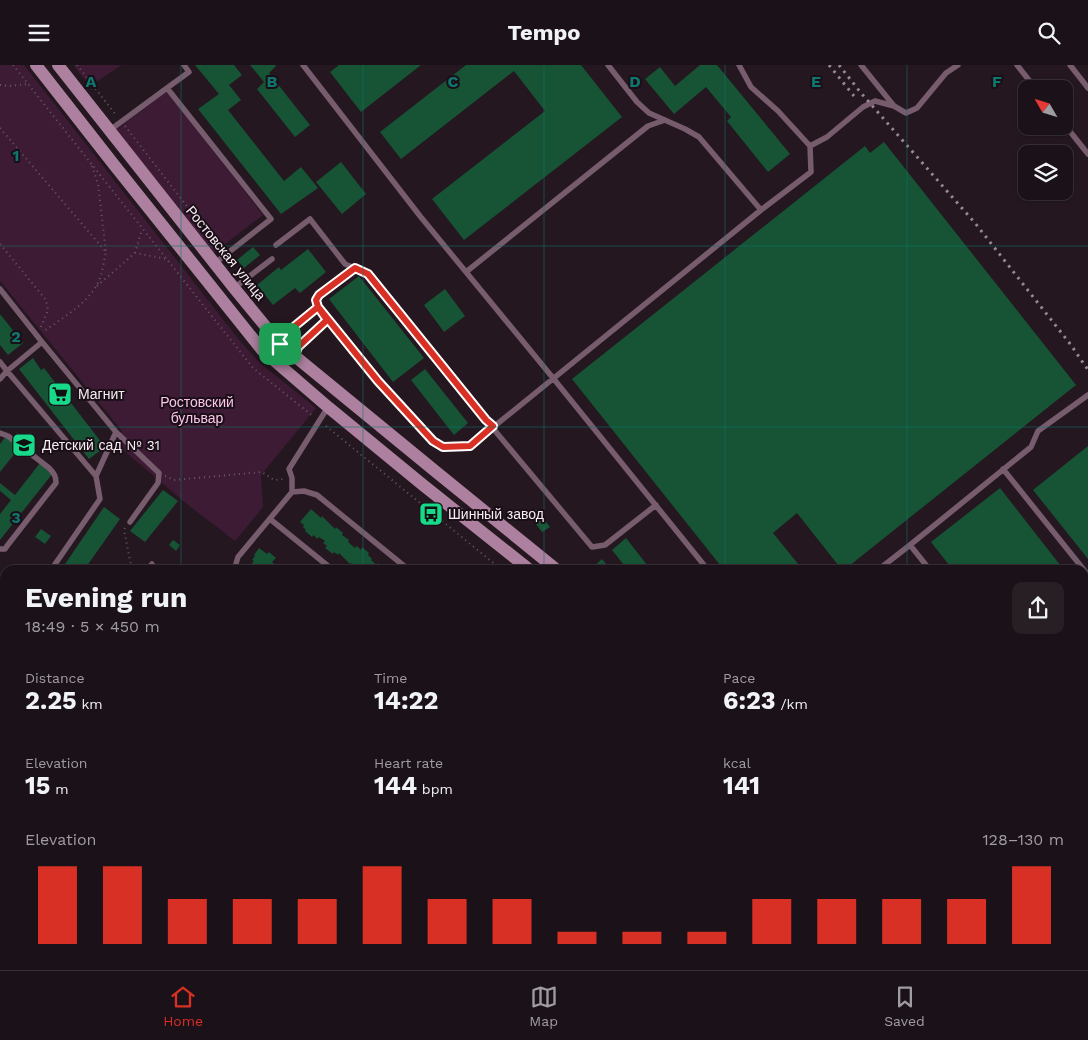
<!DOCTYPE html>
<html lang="en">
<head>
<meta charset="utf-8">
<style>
	:root { --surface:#1b1118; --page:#281f25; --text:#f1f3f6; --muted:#a09da2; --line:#393137; --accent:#d93025 }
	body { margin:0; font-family:"Work Sans",sans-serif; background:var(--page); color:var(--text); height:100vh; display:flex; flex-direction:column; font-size:19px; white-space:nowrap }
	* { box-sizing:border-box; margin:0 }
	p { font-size:16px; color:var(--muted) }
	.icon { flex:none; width:28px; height:28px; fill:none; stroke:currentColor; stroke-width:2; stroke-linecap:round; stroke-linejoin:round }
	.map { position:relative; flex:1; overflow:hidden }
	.side { position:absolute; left:0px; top:500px; width:1089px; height:405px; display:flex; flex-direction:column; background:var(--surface); border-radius:15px 15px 0 0; box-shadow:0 1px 4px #0004,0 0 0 1px var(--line) }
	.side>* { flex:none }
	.needle { width:32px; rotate:309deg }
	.tools { position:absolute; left:1018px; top:15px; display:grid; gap:10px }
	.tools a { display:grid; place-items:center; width:55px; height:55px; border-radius:10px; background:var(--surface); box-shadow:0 1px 4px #0004,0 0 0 1px var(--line); font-size:25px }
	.pin { position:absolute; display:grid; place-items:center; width:42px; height:42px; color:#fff; margin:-21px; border-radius:10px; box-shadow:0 2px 8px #0006 }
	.round { display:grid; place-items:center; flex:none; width:52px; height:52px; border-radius:10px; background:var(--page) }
	.summary { display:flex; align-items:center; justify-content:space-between; height:85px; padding:0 25px }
	h1 { font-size:28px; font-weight:700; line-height:38px }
	.metrics { display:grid; grid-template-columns:repeat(3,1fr); gap:8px; height:85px; padding:5px 25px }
	.metrics div { display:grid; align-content:center }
	.metrics b { font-size:25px; font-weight:700 }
	.metrics small { font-size:14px; font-weight:400 }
	.metrics p { font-size:14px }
	.chart { height:140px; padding:10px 25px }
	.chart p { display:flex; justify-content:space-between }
	.chart svg { width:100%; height:90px; margin-top:5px; stroke:var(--accent); stroke-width:6 }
	header { display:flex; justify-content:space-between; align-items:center; height:65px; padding:0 25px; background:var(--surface); font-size:22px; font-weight:700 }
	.tab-bar { display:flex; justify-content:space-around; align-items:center; height:70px; border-top:1px solid var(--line); background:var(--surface); font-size:14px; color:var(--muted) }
	.tab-bar a { display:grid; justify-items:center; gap:2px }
	.tab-bar .on { color:var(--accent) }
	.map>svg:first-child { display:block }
</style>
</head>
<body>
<header><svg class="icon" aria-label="menu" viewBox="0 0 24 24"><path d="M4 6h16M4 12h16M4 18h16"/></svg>Tempo<svg class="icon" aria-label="search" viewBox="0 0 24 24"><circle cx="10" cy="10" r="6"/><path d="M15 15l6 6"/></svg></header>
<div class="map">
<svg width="1088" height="905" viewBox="0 0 1088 905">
	<rect width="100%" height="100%" fill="#241720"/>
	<!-- green -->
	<path fill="#3e1b34" d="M 0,0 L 24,0 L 240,276 L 260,298 L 316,343 L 261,410 L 263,442 L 235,476 L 187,439 L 116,379 L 122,366 L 0,216 Z
		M 73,0 L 122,0 L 96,17 L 91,22 Z
		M 167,26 L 263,150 L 212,189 L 115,66 Z
		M 832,900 L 1008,900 L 1015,905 L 823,905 Z"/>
	<!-- building -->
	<path fill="#165435" d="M 195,0 L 234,0 L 242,10 L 229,20 L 241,35 L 228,45 L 284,116 L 301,102 L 318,123 L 281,149 L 198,44 L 219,29 Z
		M 250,0 L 275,0 L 276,1 L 269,8 L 310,60 L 295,72 L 257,24 L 264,17 Z
		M 339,0 L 421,0 L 361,47 L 330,7 Z
		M 466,0 L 581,0 L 622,52 L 464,175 L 432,134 L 545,46 L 514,6 L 401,94 L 380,67 Z
		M 700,0 L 717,0 L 790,89 L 768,107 L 727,56 L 731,52 L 706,22 L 674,49 L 645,14 L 660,2 L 675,21 Z
		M 884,77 L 1076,320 L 844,505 L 842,505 L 797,448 L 773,468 L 803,505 L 724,505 L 572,314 L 865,81 L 870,88 Z
		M 341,97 L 366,129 L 342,149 L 316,117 Z
		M 253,182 L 260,190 L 244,203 L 237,195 Z
		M 308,184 L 326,207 L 300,228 L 295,223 L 273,240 L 257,220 L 279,202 L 281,205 Z
		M 359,211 L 424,293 L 393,317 L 329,234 Z
		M 445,224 L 465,251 L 444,267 L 424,240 Z
		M 0,249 L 23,278 L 8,290 L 0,280 Z
		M 33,293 L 41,305 L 44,303 L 105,382 L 89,394 L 19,304 Z
		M 425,304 L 468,358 L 454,370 L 411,315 Z
		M 6,371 L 20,382 L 0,407 L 0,379 Z
		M 1088,381 L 1088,494 L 1033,425 Z
		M 40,398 L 53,408 L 0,475 L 0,449 L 11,435 L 0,426 L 0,418 L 15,430 Z
		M 1000,423 L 1064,505 L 953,505 L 931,477 Z
		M 163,425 L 178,436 L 145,477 L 130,466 Z
		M 104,442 L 120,454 L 84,505 L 61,505 Z
		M 311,444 L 321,453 L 322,451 L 335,464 L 336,462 L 343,468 L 342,470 L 349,475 L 348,477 L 355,483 L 357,481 L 361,485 L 362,482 L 369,488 L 368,490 L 372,494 L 371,495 L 377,500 L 378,498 L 382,501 L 384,500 L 390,505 L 355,505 L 357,503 L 351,498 L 350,499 L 339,488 L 338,490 L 334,487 L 333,489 L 325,483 L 327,481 L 323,478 L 325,476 L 319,472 L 317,474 L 314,470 L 312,472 L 305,466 L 306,465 L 303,462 L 304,460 L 300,457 Z
		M 536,444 L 550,462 L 542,467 L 529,450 Z
		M 41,464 L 51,471 L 45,479 L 35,472 Z
		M 626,473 L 651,505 L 628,505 L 612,485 Z
		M 173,475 L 180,480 L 176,486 L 169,480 Z
		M 259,483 L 267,489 L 269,487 L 276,493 L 272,497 L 274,499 L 269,505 L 244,505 L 247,502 L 248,503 L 254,496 L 252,495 L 255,491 L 254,490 Z
		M 602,494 L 611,505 L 594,505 L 592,503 Z
		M 1084,530 L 1088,535 L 1088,618 L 1084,621 Z
		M 0,543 L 5,547 L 5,560 L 2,564 L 0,563 Z
		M 5,605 L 5,647 L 0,659 L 0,618 Z
		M 3,726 L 5,726 L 5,773 L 0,787 L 0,734 Z
		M 1088,834 L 1088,899 L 1084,896 L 1084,839 Z
		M 150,900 L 189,900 L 185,905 L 146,905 Z
		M 280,900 L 282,901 L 283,900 L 305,900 L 301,905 L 276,905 Z
		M 578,900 L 616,900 L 617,902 L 613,904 L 613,905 L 568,905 Z
		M 903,900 L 925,900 L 926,903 L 921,905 L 906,905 Z"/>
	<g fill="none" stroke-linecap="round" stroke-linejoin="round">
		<!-- path -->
		<path stroke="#675b63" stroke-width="2" stroke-dasharray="1 4" stroke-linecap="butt" d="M 13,0 L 253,303 L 314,352
			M 77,0 L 116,50
			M 0,20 L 9,21 L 28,19
			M 125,61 L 216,179 L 219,185
			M 0,63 L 106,187 C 104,195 103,203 101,210 C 94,235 64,252 44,266
			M 92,101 L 98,119 L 106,187
			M 0,179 L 46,235 L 48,245 L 40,264
			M 135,188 L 142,164
			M 97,221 L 135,188 L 167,194
			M 326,361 L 502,505
			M 165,411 L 174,415 L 262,407 L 274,415 L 284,414
			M 125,463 L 124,465 L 132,505
			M 1084,679 L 1088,676
			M 883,900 L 886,905
			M 1076,900 L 1082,905
			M 648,905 L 657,900
			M 711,905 L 720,900
			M 812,905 L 821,900
			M 828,905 L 829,900"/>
		<!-- lane -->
		<path stroke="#775c6e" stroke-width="5.5" d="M 184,0 L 189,7 L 167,23 L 271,154 L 215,198
			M 303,0 L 420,151 L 553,313 L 708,505
			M 608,0 L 637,37 L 649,48 L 685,64 L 699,72 L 761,145
			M 861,0 L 894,41 L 906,48 L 917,43 L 946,8 L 958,0
			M 1017,0 L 1036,24
			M 1070,0 L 1088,23
			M 1064,59 L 1088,89
			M 110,65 L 167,23
			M 810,81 L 827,72 L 863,42 L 875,36 L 894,41
			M 276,180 L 310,154 L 345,199 L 368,209 L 486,355 L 592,482 L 605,480 L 656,440
			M 355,203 L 319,230 L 316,235 L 318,243 L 378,316 L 433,376 L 443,382 L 470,381 L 761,145 L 811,107 L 810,81 L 778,46 L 751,22 L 739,0
			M 466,207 L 648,61 L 665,55
			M 234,223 L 272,194
			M 0,224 L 42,277 L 7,306 L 96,411
			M 42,277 L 116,367 L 159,408 L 158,418 L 130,457
			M 280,279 L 291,265 L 318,243
			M 295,291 L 297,282 L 327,255
			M 0,297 L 7,306 L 0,314
			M 0,368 L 8,371 L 49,403 C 54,408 56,411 56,418 L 7,481 L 5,484 L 0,484
			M 1003,404 L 1088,510
			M 292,427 L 304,426 L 317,430 L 409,505
			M 270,454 L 333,505
			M 910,480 L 930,505
			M 51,505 L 100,434 L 96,411 L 116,367
			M 147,505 L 152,499
			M 234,505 L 238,492 L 292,427 L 292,413 L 289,404 L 328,342
			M 878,505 L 910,480 L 1031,382 L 1038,366 L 1088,330
			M 0,533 L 5,537
			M 0,573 L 5,577
			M 0,593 L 5,582
			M 1084,629 L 1088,626
			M 0,710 L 5,707
			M 1084,744 L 1088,745
			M 1084,821 L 1088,816
			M 0,900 L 5,894
			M 17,900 L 22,905
			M 46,900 L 53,905
			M 187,900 L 193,905
			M 416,900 L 422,905
			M 89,905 L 97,900
			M 110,905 L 114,900
			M 253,905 L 257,900
			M 366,905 L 370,900
			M 538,905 L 548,900
			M 675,905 L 685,900"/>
		<!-- secondary -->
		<path stroke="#ac809e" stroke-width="12" d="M 36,0 L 115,101 L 262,285 L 328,342 L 423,420 L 530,505
			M 58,0 L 234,223 L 280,279 L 435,406 L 557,505
			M 1084,701 L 1088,698
			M 1084,716 L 1088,713
			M 1025,900 L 1031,905
			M 737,905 L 747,900
			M 769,905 L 778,900"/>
		<!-- rail -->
		<path stroke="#958a91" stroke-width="3" stroke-dasharray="2.5 5" stroke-linecap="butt" d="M 829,0 L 854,31
			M 839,0 L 861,28 L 975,158 L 1071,280 L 1088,305"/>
	</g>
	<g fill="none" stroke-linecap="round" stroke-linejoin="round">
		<!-- route casing -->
		<g stroke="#fff" stroke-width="10">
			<path id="route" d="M 280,279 L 290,265 L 318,242 L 378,316 L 433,376 L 443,382 L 470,381 L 493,361 L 486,355 L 368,209 L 355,203 L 319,230 L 316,235 L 318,242 L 327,255 L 298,282 L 295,291 L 280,279"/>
		</g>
		<!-- route -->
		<use href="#route" stroke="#d93025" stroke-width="6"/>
	</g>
	<!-- grid -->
	<path fill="none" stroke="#0f766e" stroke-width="1" stroke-opacity="0.55" d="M 181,0 L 181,505M 363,0 L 363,505M 544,0 L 544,505M 725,0 L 725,505M 907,0 L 907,505M 0,181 L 1088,181M 0,362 L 1088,362M 0,543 L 5,543M 1084,543 L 1088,543M 0,724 L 5,724M 1084,724 L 1088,724M 181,900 L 181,905M 363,900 L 363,905M 544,900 L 544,905M 725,900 L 725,905M 907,900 L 907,905"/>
	<!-- icons -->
	<defs>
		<g id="supermarket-square" transform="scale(1.25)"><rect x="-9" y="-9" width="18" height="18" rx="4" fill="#17d989" stroke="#1a0e17"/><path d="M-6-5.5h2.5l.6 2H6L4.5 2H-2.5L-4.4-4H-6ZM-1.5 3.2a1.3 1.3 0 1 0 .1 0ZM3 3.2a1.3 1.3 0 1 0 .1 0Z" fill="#111"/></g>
		<g id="school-square" transform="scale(1.25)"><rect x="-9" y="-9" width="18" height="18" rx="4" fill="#17d989" stroke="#1a0e17"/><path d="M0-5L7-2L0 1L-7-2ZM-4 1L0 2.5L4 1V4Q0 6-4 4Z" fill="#111"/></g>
		<g id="bus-square" transform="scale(1.25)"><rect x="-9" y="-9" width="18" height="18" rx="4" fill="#17d989" stroke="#1a0e17"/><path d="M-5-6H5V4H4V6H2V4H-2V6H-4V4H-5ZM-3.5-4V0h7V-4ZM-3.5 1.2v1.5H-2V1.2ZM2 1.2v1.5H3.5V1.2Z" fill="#111"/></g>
	</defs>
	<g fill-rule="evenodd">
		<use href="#supermarket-square" x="60" y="329"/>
		<use href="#school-square" x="24" y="380"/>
		<use href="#bus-square" x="431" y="449"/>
	</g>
	<g text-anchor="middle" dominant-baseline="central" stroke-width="4" stroke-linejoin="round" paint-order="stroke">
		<!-- street labels -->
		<g font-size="14" fill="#f8eef4" stroke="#1a0e17">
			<text transform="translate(226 188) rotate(51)">Ростовская улица</text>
		</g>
		<!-- poi labels -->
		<g font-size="14" fill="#f8eef4" stroke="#1a0e17" text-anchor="start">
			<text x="78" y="329">Магнит</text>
			<text x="42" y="380">Детский сад № 31</text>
			<text x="448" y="449">Шинный завод</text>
		</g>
		<!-- park labels -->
		<g font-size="14" fill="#fcc5ea" stroke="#1a0e17">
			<text x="197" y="337">Ростовский<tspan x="197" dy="16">бульвар</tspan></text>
		</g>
	</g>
	<g font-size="16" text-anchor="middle" font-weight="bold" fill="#0f766e" stroke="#1a0e17" stroke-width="4" stroke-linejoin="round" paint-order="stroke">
		<text x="91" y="22">A</text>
		<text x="272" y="22">B</text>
		<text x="453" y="22">C</text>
		<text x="635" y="22">D</text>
		<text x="816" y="22">E</text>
		<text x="997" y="22">F</text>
		<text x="16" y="96">1</text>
		<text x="16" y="277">2</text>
		<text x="16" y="458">3</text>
	</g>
</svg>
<div class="tools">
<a><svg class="needle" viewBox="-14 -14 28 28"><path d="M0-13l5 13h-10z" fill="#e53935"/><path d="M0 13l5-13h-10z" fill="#a09da2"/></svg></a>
<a><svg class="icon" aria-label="layers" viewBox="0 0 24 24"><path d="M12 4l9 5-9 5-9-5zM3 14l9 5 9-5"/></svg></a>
</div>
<div class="pin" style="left:280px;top:279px;background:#1e9e55"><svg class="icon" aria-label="arrive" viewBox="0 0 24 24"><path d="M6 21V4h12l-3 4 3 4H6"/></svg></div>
<section class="side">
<div class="summary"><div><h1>Evening run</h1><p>18:49 · 5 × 450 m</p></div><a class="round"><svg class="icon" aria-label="share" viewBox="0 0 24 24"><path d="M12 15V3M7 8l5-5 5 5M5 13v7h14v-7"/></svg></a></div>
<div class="metrics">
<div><p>Distance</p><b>2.25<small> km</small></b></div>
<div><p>Time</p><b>14:22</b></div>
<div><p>Pace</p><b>6:23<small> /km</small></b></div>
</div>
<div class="metrics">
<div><p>Elevation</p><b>15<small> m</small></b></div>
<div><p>Heart rate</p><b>144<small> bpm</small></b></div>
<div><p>kcal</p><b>141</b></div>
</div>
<div class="chart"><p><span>Elevation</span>128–130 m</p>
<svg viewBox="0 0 160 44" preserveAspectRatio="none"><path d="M5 44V6M15 44V6M25 44V22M35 44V22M45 44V22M55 44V6M65 44V22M75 44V22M85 44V38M95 44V38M105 44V38M115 44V22M125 44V22M135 44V22M145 44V22M155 44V6"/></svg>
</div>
</section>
</div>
<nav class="tab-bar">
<a class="on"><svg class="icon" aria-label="home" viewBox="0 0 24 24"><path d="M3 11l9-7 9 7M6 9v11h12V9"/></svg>Home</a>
<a><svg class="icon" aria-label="map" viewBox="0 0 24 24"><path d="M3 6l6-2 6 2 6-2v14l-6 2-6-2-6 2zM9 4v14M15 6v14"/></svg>Map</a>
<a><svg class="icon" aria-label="saved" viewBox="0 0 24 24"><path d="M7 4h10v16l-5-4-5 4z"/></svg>Saved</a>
</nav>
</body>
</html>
